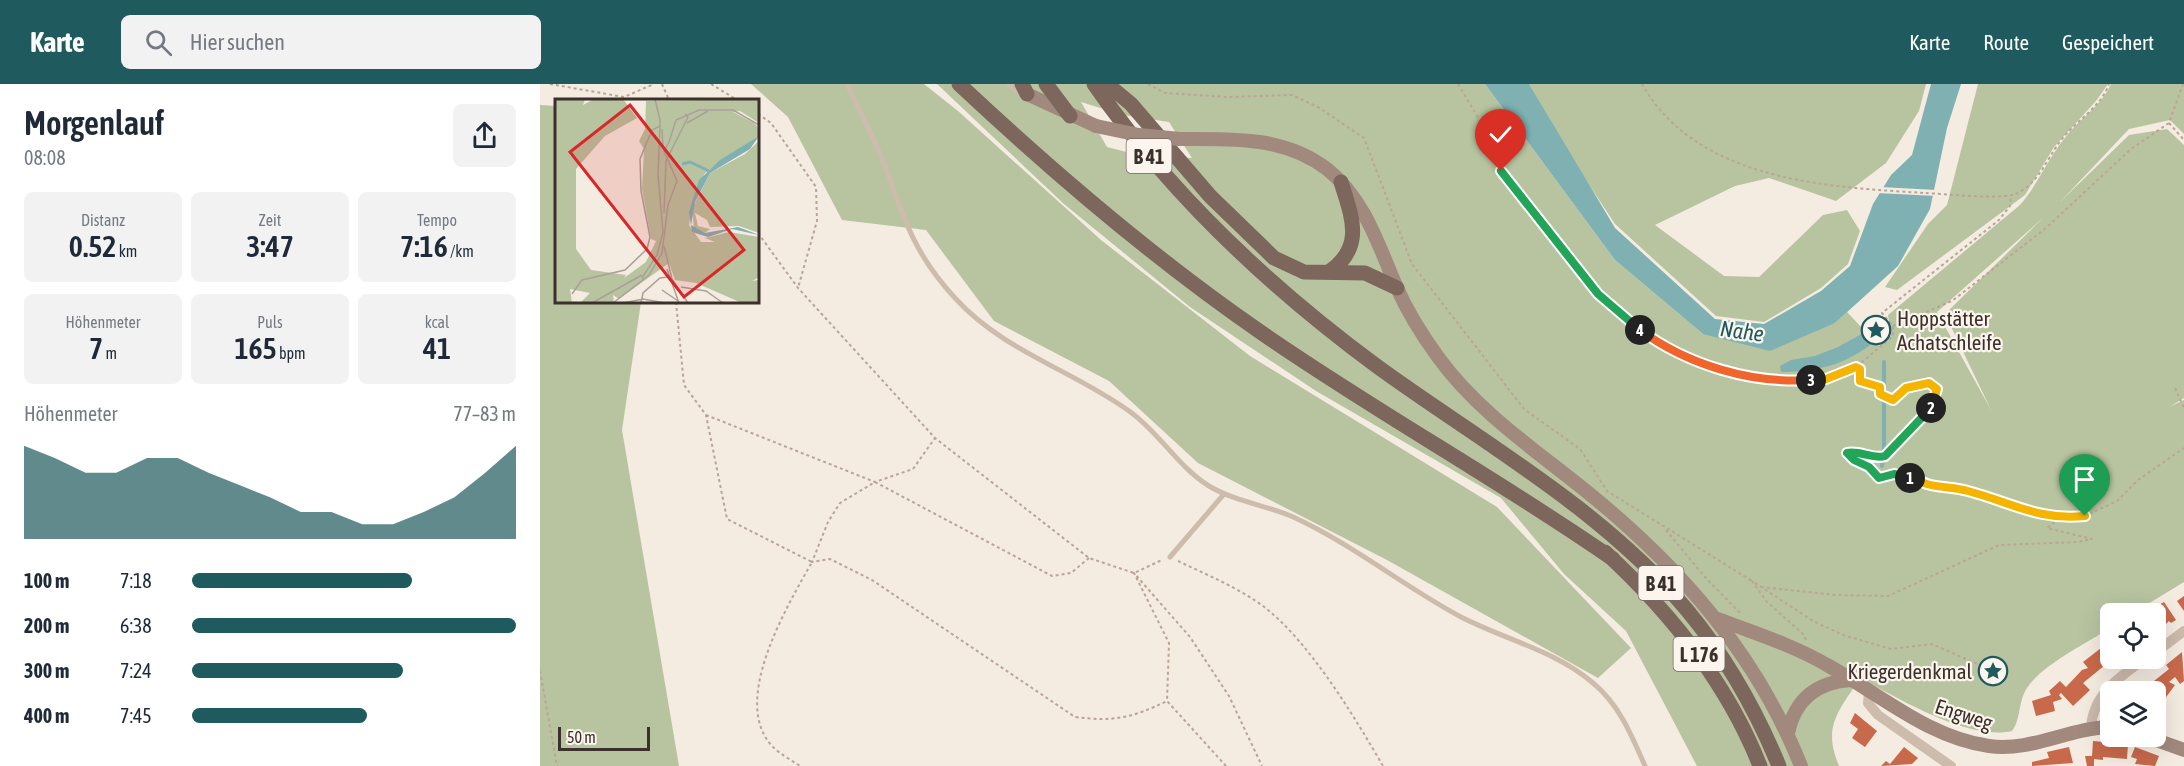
<!DOCTYPE html>
<html lang="de">
<head>
<meta charset="utf-8">
<style>
	:root { --surface:#fff; --page:#f2f2f3; --text:#1f2937; --muted:#747a83; --accent:#1f5a5e }
	body { margin:0; font-family:"Asap Condensed",sans-serif; background:var(--page); color:var(--text); height:100vh; display:flex; flex-direction:column; font-size:22px; white-space:nowrap }
	* { box-sizing:border-box; margin:0 }
	p { font-size:20px; color:var(--muted) }
	.icon { flex:none; width:33px; height:33px; fill:none; stroke:currentColor; stroke-width:2; stroke-linecap:round; stroke-linejoin:round }
	.map { position:relative; flex:1; overflow:hidden }
	.details { display:flex; flex-direction:column; background:var(--surface); width:540px }
	.details>* { flex:none }
	.tools { position:absolute; left:1560px; top:519px; display:grid; gap:12px }
	.tools a { display:grid; place-items:center; width:66px; height:66px; border-radius:9px; background:var(--surface); box-shadow:0 6px 24px #0002; font-size:30px }
	.scale { position:absolute; left:18px; bottom:15px; width:92px; box-sizing:border-box; padding-left:6px; border:3px solid #3b302b; border-top:0; font-size:16px; line-height:21px; white-space:nowrap; color:#3b302b; -webkit-text-stroke:4px #fbf5ee; paint-order:stroke }
	.pin { position:absolute; display:grid; place-items:center; width:51px; height:51px; color:#fff; margin:-62px -26px; border-radius:50% 50% 50% 0; rotate:-45deg; box-shadow:0 0 6px #0007 }
	.pin .icon { rotate:45deg }
	.km { position:absolute; width:30px; height:30px; margin:-15px; border-radius:50%; background:#222; color:#fff; font-size:16px; line-height:30px; text-align:center }
	.round { display:grid; place-items:center; flex:none; width:63px; height:63px; border-radius:9px; background:var(--page) }
	.overview { display:flex; align-items:center; justify-content:space-between; height:102px; padding:0 24px }
	h1 { font-size:33px; font-weight:600; line-height:45px }
	.metrics { display:grid; grid-template-columns:repeat(3,1fr); gap:9px; height:102px; padding:6px 24px }
	.metrics div { display:grid; align-content:center; border-radius:9px; background:var(--page); text-align:center }
	.metrics b { font-size:30px; font-weight:600 }
	.metrics small { font-size:16px; font-weight:400 }
	.metrics p { font-size:16px }
	.chart { height:168px; padding:12px 24px }
	.chart p { display:flex; justify-content:space-between }
	.chart svg { width:100%; height:108px; margin-top:6px; fill:var(--accent); opacity:.7 }
	ul { padding:0 24px; list-style:none; font-size:20px }
	li { display:grid; grid-template-columns:96px 72px 1fr; align-items:center; height:45px }
	li i { height:15px; border-radius:8px; background:var(--accent) }
	header { display:flex; align-items:center; gap:36px; box-sizing:border-box; height:84px; padding:0 30px; background:var(--accent); color:#fff }
	header strong { font-size:28px }
	nav { display:flex; gap:33px; margin-inline-start:auto; font-size:21px }
	.search { width:420px; height:54px; background:var(--page); display:flex; align-items:center; gap:15px; box-sizing:border-box; padding:0 21px; border-radius:9px; color:var(--muted); font-size:22px }
	main { display:flex; flex:1; min-height:0 }
	.map>svg:first-child { display:block }
</style>
</head>
<body>
<header>
<strong>Karte</strong>
<div class="search"><svg class="icon" aria-label="search" viewBox="0 0 24 24"><circle cx="10" cy="10" r="6"/><path d="M15 15l6 6"/></svg>Hier suchen</div>
<nav><a>Karte</a><a>Route</a><a>Gespeichert</a></nav>
</header>
<main>
<section class="details">
<div class="overview"><div><h1>Morgenlauf</h1><p>08:08</p></div><a class="round"><svg class="icon" aria-label="share" viewBox="0 0 24 24"><path d="M12 15V3M7 8l5-5 5 5M5 13v7h14v-7"/></svg></a></div>
<div class="metrics">
<div><p>Distanz</p><b>0.52<small> km</small></b></div>
<div><p>Zeit</p><b>3:47</b></div>
<div><p>Tempo</p><b>7:16<small> /km</small></b></div>
</div>
<div class="metrics">
<div><p>Höhenmeter</p><b>7<small> m</small></b></div>
<div><p>Puls</p><b>165<small> bpm</small></b></div>
<div><p>kcal</p><b>41</b></div>
</div>
<div class="chart"><p><span>Höhenmeter</span>77–83 m</p>
<svg viewBox="0 0 160 44" preserveAspectRatio="none"><path d="M0 44V6L10 11L20 17L30 17L40 11L50 11L60 17L70 22L80 27L90 33L100 33L110 38L120 38L130 33L140 27L150 17L160 6V44z"/></svg>
</div>
<ul>
<li><b>100 m</b>7:18<i style="width:68%"></i></li>
<li><b>200 m</b>6:38<i style="width:100%"></i></li>
<li><b>300 m</b>7:24<i style="width:65%"></i></li>
<li><b>400 m</b>7:45<i style="width:54%"></i></li>
</ul>
</section>
<div class="map">
<svg width="1644" height="682" viewBox="0 0 1644 682">
	<rect width="100%" height="100%" fill="#f4ebe1"/>
	<!-- green -->
	<path fill="#b8c4a0" fill-rule="evenodd" d="M 211,0 L 384,0 L 418,27 L 561,156 L 710,272 L 957,423 L 1091,564 L 1058,594 L 847,476 L 658,379 L 569,297 L 454,237 L 386,146 L 302,136 L 248,33 Z
		M 397,0 L 945,0 L 1075,176 L 1163,250 L 1295,239 L 1307,228 L 1339,262 L 1351,252 L 1348,231 L 1480,121 C 1499,99 1509,72 1528,50 C 1543,32 1561,22 1571,0 L 1644,0 L 1644,50 L 1630,36 L 1589,45 L 1521,117 L 1589,51 L 1627,45 L 1644,61 L 1644,314 L 1631,322 L 1644,316 L 1644,498 L 1593,529 L 1570,530 L 1570,544 C 1547,559 1502,581 1487,604 C 1478,617 1481,636 1472,647 C 1428,657 1358,614 1320,594 C 1299,627 1282,642 1299,682 L 1157,682 L 1086,547 L 1024,490 L 961,414 L 776,307 L 650,223 L 524,120 ZM 541,18 L 583,31 L 629,38 L 652,74 L 598,71 L 567,63 ZM 1504,133 L 1405,230 L 1451,326 L 1397,228 Z
		M 989,0 L 1386,0 L 1379,27 L 1346,79 L 1296,117 L 1229,94 L 1195,102 L 1115,141 L 1184,192 L 1219,193 L 1283,131 L 1307,126 L 1320,147 L 1308,180 L 1281,204 L 1224,238 L 1176,232 L 1075,140 L 1036,81 Z
		M 1438,0 L 1568,0 L 1556,17 L 1514,63 L 1485,111 L 1357,206 L 1345,203 L 1388,140 L 1407,121 Z
		M 0,21 L 16,22 L 16,218 L 101,218 L 82,346 L 139,682 L 0,682 Z"/>
	<!-- water -->
	<path fill="#7fb0b2" d="M 945,0 L 989,0 L 1075,144 L 1175,235 L 1224,240 L 1281,207 L 1310,182 L 1333,120 L 1351,91 L 1372,71 L 1391,0 L 1421,0 L 1407,44 L 1390,125 L 1358,182 L 1295,239 L 1230,267 L 1163,250 L 1075,176 Z
		M 1327,247 L 1335,257 C 1307,280 1278,288 1241,288 L 1240,282 L 1251,276 L 1275,272 L 1298,263 Z"/>
	<!-- pier -->
	<path fill="#f4ebe1" d="M 1340,103 L 1397,106 L 1396,112 L 1337,109 Z"/>
	<g fill="none" stroke-linecap="round" stroke-linejoin="round">
		<!-- stream -->
		<path stroke="#7fb0b2" stroke-width="4" d="M 1344,278 L 1344,369
			M 1342,382 L 1343,375"/>
	</g>
	<!-- building -->
	<path fill="#c8694b" d="M 1644,512 L 1644,527 L 1637,517 Z
		M 1624,518 L 1636,536 L 1631,539 L 1629,537 L 1616,550 L 1616,530 L 1602,530 Z
		M 1561,564 L 1570,577 L 1543,599 L 1550,606 L 1533,622 L 1521,609 L 1519,611 L 1522,615 L 1513,618 L 1515,627 L 1496,632 L 1492,617 L 1511,611 L 1509,607 L 1520,597 L 1526,603 L 1542,586 L 1548,584 L 1543,578 Z
		M 1642,568 L 1644,597 L 1640,600 L 1635,593 L 1629,598 L 1635,601 L 1624,616 L 1619,615 L 1616,627 L 1616,608 L 1609,608 L 1614,597 L 1629,585 L 1626,581 Z
		M 1315,629 L 1337,647 L 1325,663 L 1312,654 L 1318,645 L 1310,639 Z
		M 1553,657 L 1588,660 L 1587,675 L 1563,673 L 1563,676 L 1554,675 L 1554,682 L 1547,682 L 1545,672 L 1552,672 Z
		M 1364,663 L 1378,674 L 1372,680 L 1341,682 L 1346,677 L 1350,680 Z
		M 1529,663 L 1533,679 L 1492,682 L 1492,678 L 1509,674 L 1507,668 Z
		M 1595,663 L 1619,672 L 1615,682 L 1595,680 L 1597,675 L 1591,673 Z"/>
	<g fill="none" stroke-linecap="round" stroke-linejoin="round">
		<!-- path -->
		<path stroke="#b9a596" stroke-width="2" stroke-dasharray="3 3" stroke-linecap="butt" d="M 10,0 L 84,13 L 114,0
			M 122,0 L 129,16
			M 171,0 L 197,16
			M 608,0 L 625,9 L 688,13 L 752,11 L 778,23 L 824,54 L 872,180 L 984,325 L 1040,365 L 1067,407 L 1212,497
			M 918,0 L 949,52 L 961,87 L 1011,149 L 1036,186 L 1081,232 L 1131,266 L 1202,292 L 1252,297 L 1285,295 L 1300,291 L 1316,283 L 1353,252 L 1353,242 L 1342,229 L 1459,136 L 1470,122 L 1471,111
			M 1102,0 C 1157,97 1286,103 1385,109 C 1405,110 1454,115 1472,111 C 1480,109 1489,102 1494,96 C 1505,84 1512,67 1522,55 C 1537,36 1561,23 1569,0
			M 218,30 L 231,39 L 276,103 L 277,137 L 258,204
			M 1629,39 L 1644,56
			M 218,149 L 258,204 L 395,354 L 549,474 L 594,489 L 622,476
			M 136,218 L 144,301 L 166,331 L 187,435 L 272,478 C 248,521 189,618 233,663 C 240,670 251,676 260,682
			M 1353,242 L 1412,217 L 1506,144 L 1591,65 L 1629,39 L 1643,0
			M 1316,283 L 1320,285 L 1318,294 L 1320,297 L 1340,303 L 1339,311 L 1353,316 L 1366,304 L 1390,299 L 1397,305 L 1394,321 L 1385,333 L 1345,372 C 1333,376 1320,366 1307,369 L 1314,376 L 1329,383 L 1339,394 L 1354,390 L 1388,400 L 1415,403 L 1441,410 L 1459,419 L 1520,435 L 1545,432 L 1577,417 L 1598,396 L 1644,364
			M 1635,304 L 1644,324
			M 166,331 L 335,398 L 373,385 L 395,354
			M 1126,446 L 1164,492 L 1200,529
			M 549,474 L 531,489 L 512,492 L 335,398 L 300,419 L 288,438 L 272,478 L 290,475 L 332,496 L 535,633 C 573,638 592,634 627,617
			M 638,477 C 667,491 697,503 723,522 C 769,557 814,632 843,682
			M 1221,503 L 1296,511 L 1348,512 L 1459,461 L 1538,458 L 1552,455 L 1507,444 L 1519,435
			M 1266,556 L 1263,550 L 1227,518 L 1212,497 L 1273,537 L 1303,551 L 1351,565 L 1392,560 L 1453,587
			M 0,587 L 17,682
			M 686,682 L 627,617 L 629,559 L 594,489 L 650,553 L 689,612 L 722,682"/>
		<!-- lane -->
		<path stroke="#cdbbac" stroke-width="5" d="M 307,0 C 321,30 337,59 348,90 C 366,141 377,173 415,214 C 463,267 532,286 589,327 C 619,348 638,383 669,402 C 694,417 724,421 751,432 C 811,459 863,502 921,533 C 966,556 1014,566 1053,599 C 1079,620 1092,652 1105,682
			M 630,473 L 684,410"/>
		<!-- street -->
		<path stroke="#cdbbac" stroke-width="10" d="M 471,0 L 486,10
			M 1616,568 L 1644,547
			M 1329,609 L 1328,619 L 1338,631 L 1411,682
			M 1551,644 C 1553,609 1580,593 1606,574"/>
		<!-- secondary -->
		<path stroke="#a18a7d" stroke-width="14" d="M 487,10 L 556,42
			M 640,55 C 693,55 744,52 787,85 C 825,115 839,163 857,204 C 868,229 882,251 898,273 C 937,327 994,365 1046,407 C 1139,482 1216,569 1261,682
			M 1178,535 C 1214,549 1253,561 1287,581 C 1340,610 1387,653 1449,662 C 1491,668 1529,644 1570,643
			M 1248,649 C 1255,615 1277,598 1311,596
			M 1605,652 L 1644,666"/>
		<!-- primary -->
		<path stroke="#7d675c" stroke-width="15" d="M 419,0 C 514,89 612,173 719,247 C 834,327 958,395 1073,475
			M 482,0 L 487,10
			M 506,0 L 530,32
			M 554,0 C 630,110 731,204 838,283 C 943,359 1062,425 1147,526 C 1186,573 1216,626 1239,682
			M 567,0 L 591,20 L 670,112 L 734,174 L 764,188 L 825,189 L 857,204
			M 789,188 C 825,163 812,133 801,98
			M 1065,468 C 1131,529 1187,598 1220,682"/>
		<!-- secondary-bridge -->
		<path stroke="#a18a7d" stroke-width="14" d="M 556,42 L 599,51 L 640,55"/>
	</g>
	<g fill="none" stroke-linecap="round" stroke-linejoin="round">
		<!-- split-1 casing -->
		<g stroke="#fff" stroke-width="12">
			<path id="split-1" d="M 1370,394 C 1377,395 1381,398 1387,400 C 1400,404 1415,403 1428,407 C 1470,418 1499,437 1545,432"/>
		</g>
		<!-- split-2 casing -->
		<g stroke="#fff" stroke-width="12">
			<path id="split-2" d="M 1370,394 L 1354,390 L 1339,394 L 1329,383 L 1314,376 L 1307,369 C 1320,366 1333,376 1345,372 L 1391,324"/>
		</g>
		<!-- split-3 casing -->
		<g stroke="#fff" stroke-width="12">
			<path id="split-3" d="M 1271,296 L 1286,295 L 1316,283 L 1320,285 L 1320,297 L 1340,303 L 1340,310 L 1353,316 L 1366,304 L 1389,299 L 1397,305 L 1391,324"/>
		</g>
		<!-- split-4 casing -->
		<g stroke="#fff" stroke-width="12">
			<path id="split-4" d="M 1100,246 C 1148,281 1211,300 1271,296"/>
		</g>
		<!-- split-5 casing -->
		<g stroke="#fff" stroke-width="12">
			<path id="split-5" d="M 961,87 L 1058,210 L 1100,246"/>
		</g>
		<!-- split-1 -->
		<use href="#split-1" stroke="#f5b400" stroke-width="8"/>
		<!-- split-2 -->
		<use href="#split-2" stroke="#22a559" stroke-width="8"/>
		<!-- split-3 -->
		<use href="#split-3" stroke="#f5b400" stroke-width="8"/>
		<!-- split-4 -->
		<use href="#split-4" stroke="#f0652b" stroke-width="8"/>
		<!-- split-5 -->
		<use href="#split-5" stroke="#22a559" stroke-width="8"/>
	</g>
	<!-- icons -->
	<defs>
		<g id="sight-ring" transform="scale(1.5)"><circle r="9.5" fill="#fbf5ee" stroke="#1f5a5e" stroke-width="1.5"/><path d="M0-6L1.8-2.2L6-1.7L2.9 1.2L3.7 5.4L0 3.3L-3.7 5.4L-2.9 1.2L-6-1.7L-1.8-2.2Z" fill="#1f5a5e"/></g>
	</defs>
	<g fill-rule="evenodd">
		<use href="#sight-ring" x="1336" y="246"/>
		<use href="#sight-ring" x="1453" y="587"/>
	</g>
	<g text-anchor="middle" dominant-baseline="central" stroke-width="4.5" stroke-linejoin="round" paint-order="stroke">
		<!-- shield labels -->
		<g fill="#fbf5ee" stroke="#756b66" stroke-width="1.5">
			<rect x="586.5" y="55" width="45" height="34" rx="4.5"/>
			<rect x="1098.5" y="482" width="45" height="34" rx="4.5"/>
			<rect x="1133.5" y="553" width="51" height="34" rx="4.5"/>
		</g>
		<g font-size="20" font-weight="bold" fill="#3b302b">
			<text x="609" y="72">B 41</text>
			<text x="1121" y="499">B 41</text>
			<text x="1159" y="570">L 176</text>
		</g>
		<!-- poi labels -->
		<g font-size="21" fill="#3b302b" stroke="#fbf5ee" text-anchor="start">
			<text x="1357" y="234">Hoppstätter<tspan x="1357" dy="24">Achatschleife</tspan></text>
			<text x="1432" y="587" text-anchor="end">Kriegerdenkmal</text>
		</g>
		<!-- street labels -->
		<g font-size="21" fill="#3b302b" stroke="#fbf5ee">
			<text transform="translate(1424 630) rotate(18)">Engweg</text>
		</g>
		<!-- water labels -->
		<g font-size="22" font-style="italic" fill="#1f5a5e" stroke="#fbf5ee">
			<text transform="translate(1202 247) rotate(8)">Nahe</text>
		</g>
	</g>
	<!-- overview -->
	<g transform="translate(15 15)">
		<rect width="204" height="204" fill="#f4ebe1"/>
		<path d="M 0,0 L 30,0 L 28,6 L 39,0 L 68,0 L 82,19 L 50,37 L 21,70 L 21,150 L 36,171 L 71,176 L 69,179 L 91,163 L 101,142 L 96,140 L 87,90 L 89,50 L 84,42 L 90,30 L 91,2 L 204,0 L 204,24 L 185,12 L 178,13 L 199,24 L 204,29 L 204,37 L 180,57 L 177,58 L 178,54 L 150,74 L 141,89 L 134,126 L 146,143 L 160,143 L 150,139 L 174,133 L 204,138 L 204,178 L 197,182 L 204,181 L 204,204 L 187,204 L 141,184 L 120,181 L 114,164 L 64,200 L 58,196 L 59,204 L 25,204 L 35,194 L 15,190 L 17,204 L 0,204 ZM 204,42 L 204,134 L 184,127 L 155,128 L 152,121 L 140,114 L 143,127 L 155,130 L 150,134 L 139,130 L 137,110 L 155,74 L 190,55 Z" fill="#b8c4a0"/>
		<path d="M 204,37 L 195,50 L 155,74 L 140,103 L 136,126 L 150,134 L 183,128 L 204,136 L 177,130 L 153,138 L 137,133 L 134,113 L 144,81 L 165,61 Z" fill="#7fb0b2"/>
		<path fill="none" stroke="#7fb0b2" stroke-width="3" d="M 127,65 L 135,63 L 154,72"/>
		<path fill="none" stroke="#aaa098" stroke-width="1.5" d="M 100,0 L 105,21M 132,24 L 153,12M 105,27 L 103,76 L 108,133M 107,30 L 108,49M 114,43 L 121,21 L 144,11 L 178,11 L 204,26M 109,114 L 111,62 L 133,18 L 130,15M 109,147 L 117,180 L 133,204M 112,170 L 124,204M 87,179 L 102,156 L 108,133M 126,188 L 151,192 L 168,204M 107,191 L 123,202M 17,195 L 27,181 L 70,171 L 92,150 L 95,138 L 86,92 L 85,60 L 97,31 L 105,27 L 105,20M 37,204 L 87,176M 58,204 L 94,176 L 107,154 L 113,106 L 122,82 L 109,52 L 114,43M 68,204 L 88,200 L 110,204M 86,204 L 88,194 L 105,179 L 113,178"/>
		<path fill="#d62828" fill-opacity="0.15" stroke="#d62828" stroke-width="3" d="M 75,6 L 189,151 L 129,198 L 15,53 Z"/>
		<rect width="204" height="204" fill="none" stroke="#3b302b" stroke-width="3"/>
	</g>
</svg>
<div class="tools">
<a><svg class="icon" aria-label="locate" viewBox="0 0 24 24"><circle cx="12" cy="12" r="6"/><path d="M12 2v4M12 18v4M2 12h4M18 12h4"/></svg></a>
<a><svg class="icon" aria-label="layers" viewBox="0 0 24 24"><path d="M12 4l9 5-9 5-9-5zM3 14l9 5 9-5"/></svg></a>
</div>
<div class="scale">50 m</div>
<div class="pin" style="left:1545px;top:432px;background:#1e9e55"><svg class="icon" aria-label="arrive" viewBox="0 0 24 24"><path d="M6 21V4h12l-3 4 3 4H6"/></svg></div>
<div class="pin" style="left:961px;top:87px;background:#d93025"><svg class="icon" aria-label="check" viewBox="0 0 24 24"><path d="M5 12l5 5 9-10"/></svg></div>
<b class="km" style="left:1370px;top:394px">1</b>
<b class="km" style="left:1391px;top:324px">2</b>
<b class="km" style="left:1271px;top:296px">3</b>
<b class="km" style="left:1100px;top:246px">4</b>
</div>
</main>
</body>
</html>
